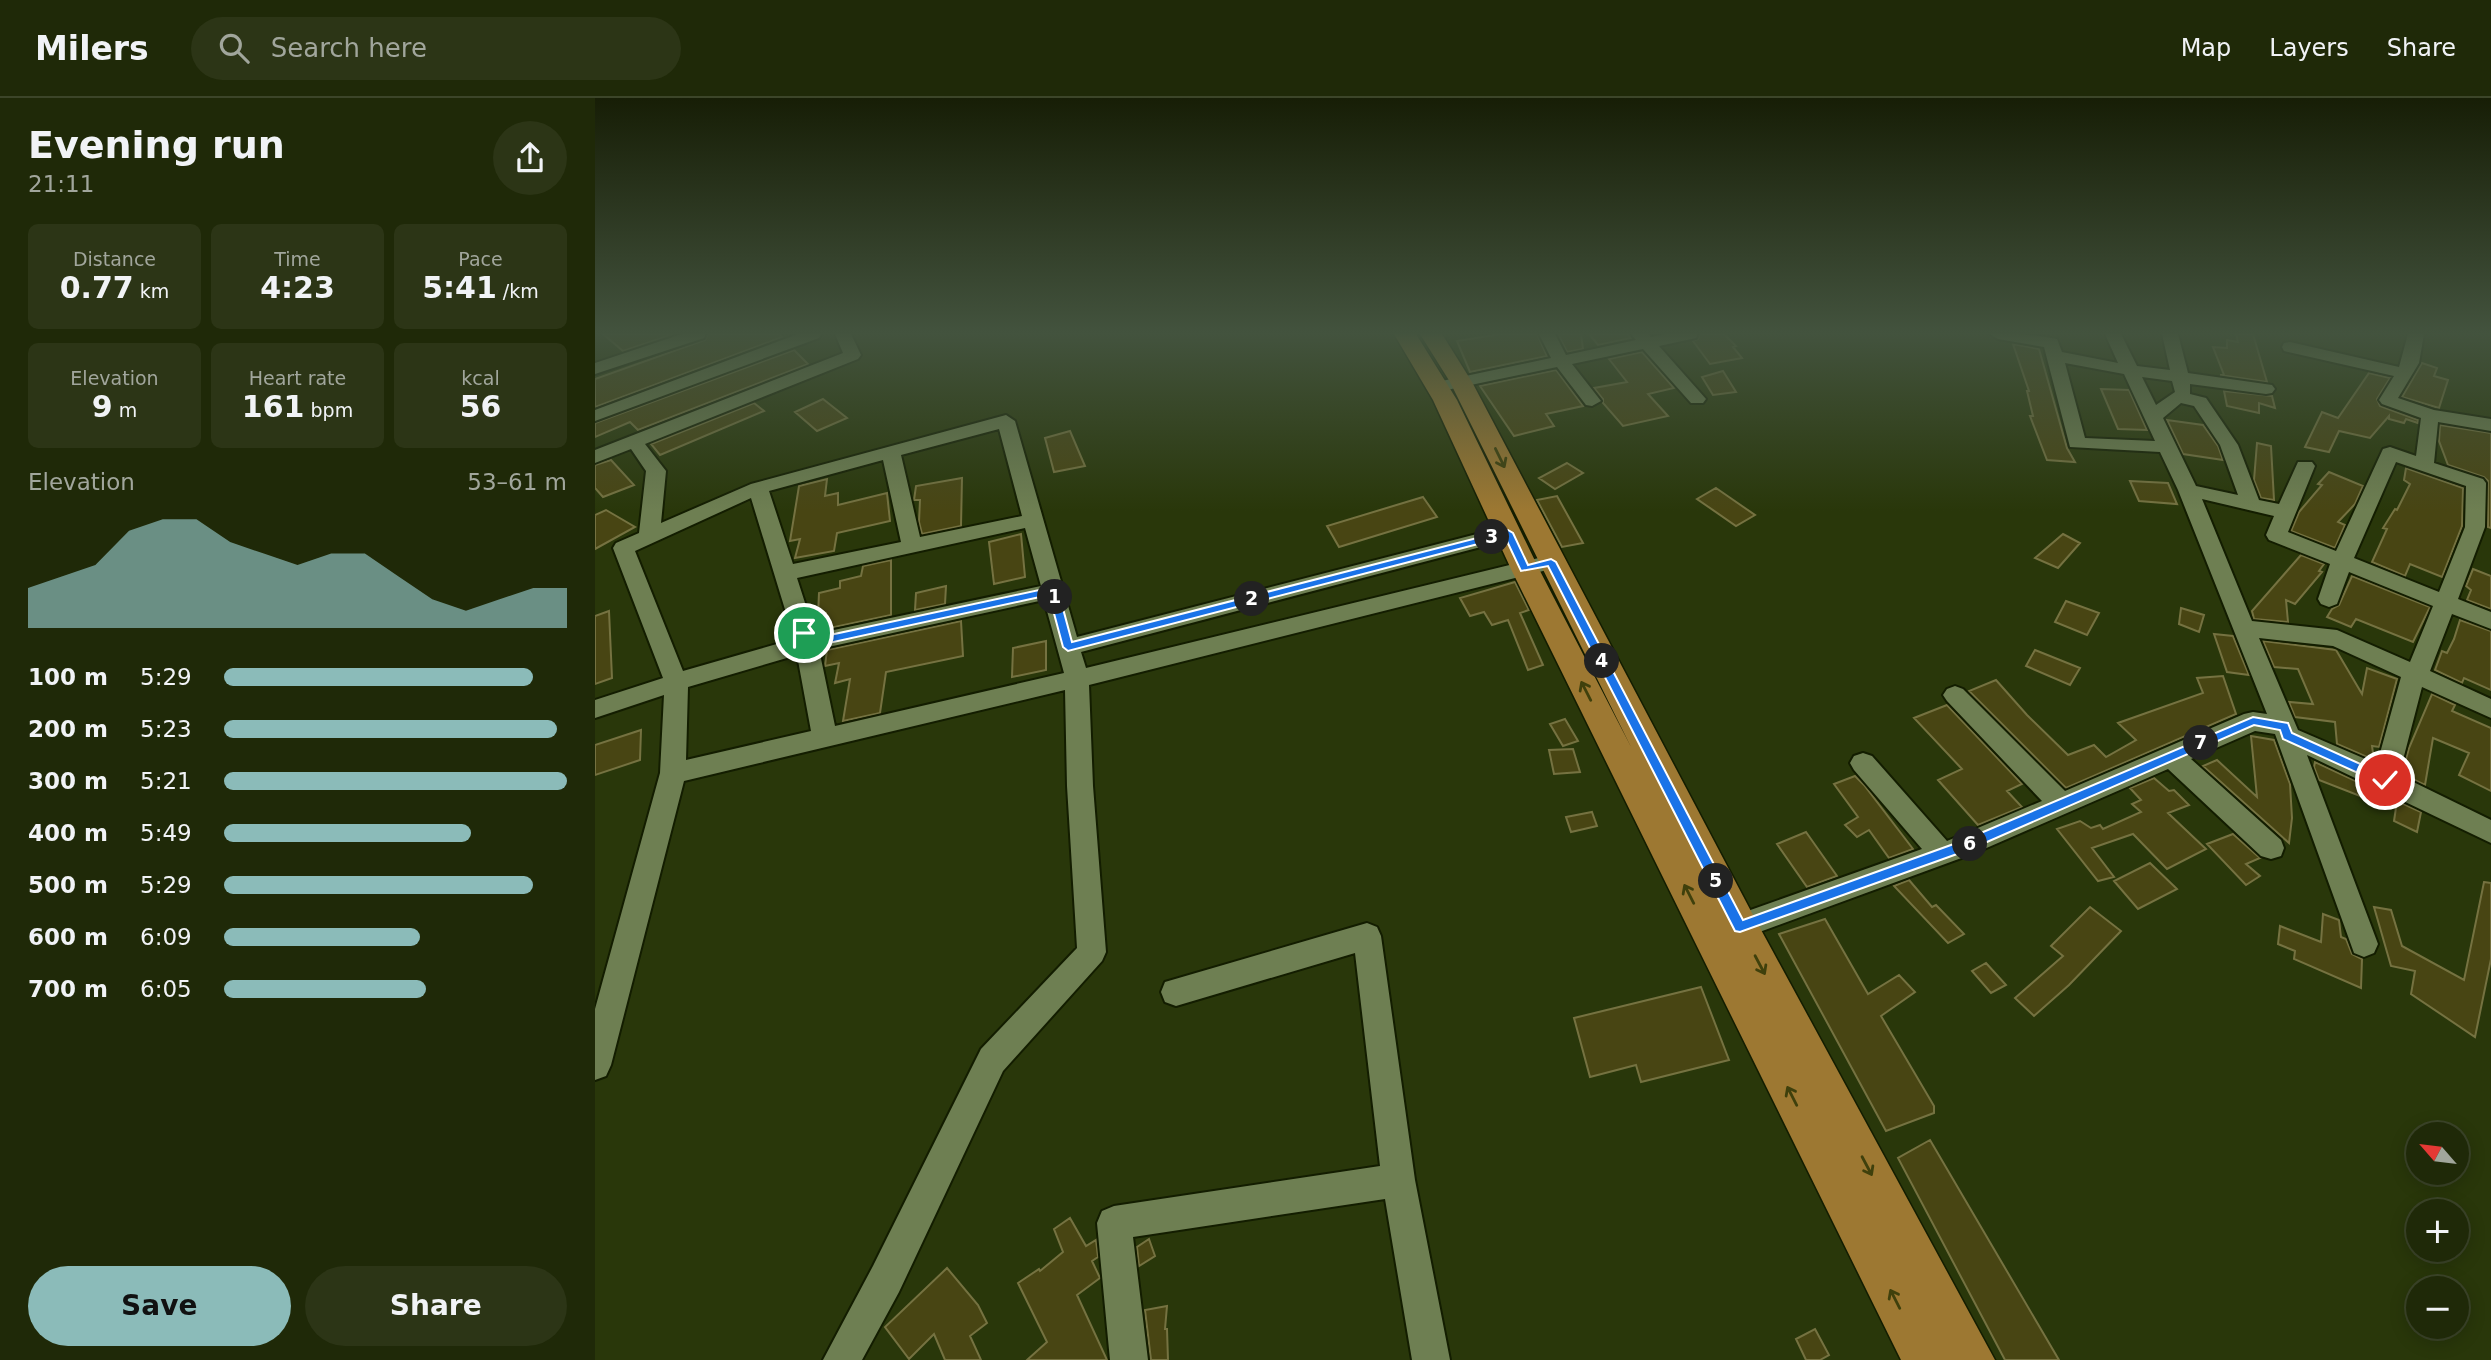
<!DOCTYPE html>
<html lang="en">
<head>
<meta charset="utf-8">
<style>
	:root { --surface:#1f2908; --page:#2c3516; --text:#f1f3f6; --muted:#a1a69c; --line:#3c4529; --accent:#8bbbb9 }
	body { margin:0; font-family:"DejaVu Sans",sans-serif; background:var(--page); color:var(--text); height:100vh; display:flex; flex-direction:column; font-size:26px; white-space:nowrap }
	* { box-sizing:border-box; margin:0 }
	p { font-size:23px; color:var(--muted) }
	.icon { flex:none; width:38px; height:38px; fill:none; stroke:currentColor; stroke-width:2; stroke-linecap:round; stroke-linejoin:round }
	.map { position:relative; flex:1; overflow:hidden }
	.sheet { display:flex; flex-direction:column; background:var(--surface); width:595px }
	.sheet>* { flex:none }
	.needle { width:46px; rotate:298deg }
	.buttons { position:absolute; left:1811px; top:1024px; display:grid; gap:14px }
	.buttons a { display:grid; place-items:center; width:63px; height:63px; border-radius:50%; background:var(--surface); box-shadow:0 4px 18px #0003,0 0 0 2px var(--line); font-size:35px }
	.pin { position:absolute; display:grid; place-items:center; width:60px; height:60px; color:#fff; margin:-30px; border:4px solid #fff; border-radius:50%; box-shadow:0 2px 7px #0007 }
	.km { position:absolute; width:35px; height:35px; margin:-18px; border-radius:50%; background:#222; color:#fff; font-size:19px; line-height:35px; text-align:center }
	.round { display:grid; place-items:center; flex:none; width:74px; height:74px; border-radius:37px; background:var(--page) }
	.overview { display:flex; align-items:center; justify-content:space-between; height:119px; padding:0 28px }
	h1 { font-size:38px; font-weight:700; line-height:52px }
	.stats { display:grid; grid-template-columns:repeat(3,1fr); gap:10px; height:119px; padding:7px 28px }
	.stats div { display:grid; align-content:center; border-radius:10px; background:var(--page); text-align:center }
	.stats b { font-size:30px; font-weight:700 }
	.stats small { font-size:19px; font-weight:400 }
	.stats p { font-size:19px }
	.chart { height:196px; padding:14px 28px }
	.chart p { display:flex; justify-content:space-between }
	.chart svg { width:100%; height:126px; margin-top:7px; fill:var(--accent); opacity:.7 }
	.action { display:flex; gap:14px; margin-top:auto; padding:14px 28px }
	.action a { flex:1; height:80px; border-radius:42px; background:var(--accent); color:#111; font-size:28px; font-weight:700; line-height:80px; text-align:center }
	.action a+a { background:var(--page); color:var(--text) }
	ul { padding:0 28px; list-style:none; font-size:23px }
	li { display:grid; grid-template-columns:112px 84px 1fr; align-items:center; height:52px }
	li i { height:18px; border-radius:9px; background:var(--accent) }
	header { display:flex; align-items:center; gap:42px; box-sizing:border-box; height:98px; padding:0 35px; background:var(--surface); border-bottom:2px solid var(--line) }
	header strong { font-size:33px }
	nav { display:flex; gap:38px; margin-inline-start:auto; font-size:24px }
	.search { width:490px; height:63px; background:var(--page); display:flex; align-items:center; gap:18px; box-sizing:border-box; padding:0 24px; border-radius:38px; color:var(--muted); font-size:26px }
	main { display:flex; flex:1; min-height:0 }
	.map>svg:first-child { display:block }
</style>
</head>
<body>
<header>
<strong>Milers</strong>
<div class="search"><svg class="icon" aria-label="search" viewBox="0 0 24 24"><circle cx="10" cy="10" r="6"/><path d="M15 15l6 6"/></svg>Search here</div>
<nav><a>Map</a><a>Layers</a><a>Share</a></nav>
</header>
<main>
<section class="sheet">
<div class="overview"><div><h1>Evening run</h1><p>21:11</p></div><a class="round"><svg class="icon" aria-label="share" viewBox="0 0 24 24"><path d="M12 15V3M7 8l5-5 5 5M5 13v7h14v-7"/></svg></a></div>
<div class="stats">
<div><p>Distance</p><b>0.77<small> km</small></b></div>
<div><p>Time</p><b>4:23</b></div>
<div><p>Pace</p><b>5:41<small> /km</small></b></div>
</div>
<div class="stats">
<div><p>Elevation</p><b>9<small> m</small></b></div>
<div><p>Heart rate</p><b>161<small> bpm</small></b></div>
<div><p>kcal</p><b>56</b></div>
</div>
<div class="chart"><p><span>Elevation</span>53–61 m</p>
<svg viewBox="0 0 160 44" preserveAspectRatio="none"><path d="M0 44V30L10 26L20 22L30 10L40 6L50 6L60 14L70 18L80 22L90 18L100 18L110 26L120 34L130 38L140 34L150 30L160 30V44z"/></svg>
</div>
<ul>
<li><b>100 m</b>5:29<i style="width:90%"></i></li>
<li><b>200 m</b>5:23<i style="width:97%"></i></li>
<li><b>300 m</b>5:21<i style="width:100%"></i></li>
<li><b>400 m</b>5:49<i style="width:72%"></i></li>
<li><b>500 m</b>5:29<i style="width:90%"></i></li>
<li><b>600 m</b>6:09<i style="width:57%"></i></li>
<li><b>700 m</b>6:05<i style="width:59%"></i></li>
</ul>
<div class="action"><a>Save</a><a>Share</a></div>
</section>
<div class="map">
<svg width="1896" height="1262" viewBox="0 0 1896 1262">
	<rect width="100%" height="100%" fill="#29370a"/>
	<!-- building -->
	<path fill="#484513" stroke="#757241" stroke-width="2" d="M 8,236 L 79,236 L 28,253 Z
		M 113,236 L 184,236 L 187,239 L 0,309 L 0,281 L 110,242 Z
		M 906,236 L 942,236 L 952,258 L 875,274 L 862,243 Z
		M 963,236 L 986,236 L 988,251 L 972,254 Z
		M 994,236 L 1033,236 L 1036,240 L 1003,247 Z
		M 1105,236 L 1129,236 L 1141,248 L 1138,249 L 1147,260 L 1115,266 L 1098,243 L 1103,241 Z
		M 1641,236 L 1658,236 L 1672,284 L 1625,277 L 1629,277 L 1618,249 L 1632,250 L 1632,242 L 1643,244 Z
		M 1418,246 L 1444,251 L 1472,350 L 1480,364 L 1452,362 L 1435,318 L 1438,318 L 1432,293 L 1434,293 Z
		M 199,252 L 213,266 L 43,332 L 35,324 L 0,339 L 0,325 Z
		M 1047,254 L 1079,290 L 1053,296 L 1073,318 L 1028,328 L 1008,305 L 1008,301 L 999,290 L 1032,284 L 1014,261 Z
		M 1827,265 L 1842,270 L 1839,278 L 1853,282 L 1844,310 L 1807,299 Z
		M 961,272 L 988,308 L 951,316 L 959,328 L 919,338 L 885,288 Z
		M 1128,273 L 1141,294 L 1118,297 L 1107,279 Z
		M 1774,275 L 1795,280 L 1782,301 L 1785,308 L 1823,322 L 1823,325 L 1811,321 L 1809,325 L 1794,321 L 1794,318 L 1775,340 L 1744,333 L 1734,354 L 1710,349 L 1727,314 L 1743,320 Z
		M 1506,291 L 1534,292 L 1552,332 L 1523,331 Z
		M 1629,293 L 1677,298 L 1680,310 L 1664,305 L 1664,315 L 1632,308 Z
		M 228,301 L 252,320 L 222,333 L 200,314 Z
		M 159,305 L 169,313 L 65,357 L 56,346 Z
		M 1572,322 L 1608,327 L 1623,348 L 1628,362 L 1588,356 Z
		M 1845,327 L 1896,335 L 1896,430 L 1893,429 L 1893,383 L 1889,379 L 1853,367 L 1844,343 Z
		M 475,333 L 490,368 L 459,374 L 450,340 Z
		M 1662,345 L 1676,348 L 1679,402 L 1666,400 L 1659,382 Z
		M 16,362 L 39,387 L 8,399 L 0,390 L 0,367 Z
		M 972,365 L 988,375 L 960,391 L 944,380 Z
		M 1811,370 L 1868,390 L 1867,428 L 1847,479 L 1815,466 L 1810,478 L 1777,464 L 1792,431 L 1788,430 L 1800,411 L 1802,412 L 1815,386 L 1809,382 Z
		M 1734,374 L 1768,388 L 1760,406 L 1743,424 L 1750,427 L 1740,450 L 1696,433 L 1704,414 L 1727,387 L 1723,386 Z
		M 367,380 L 366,428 L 327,436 L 324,424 L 325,402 L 319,402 L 321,388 Z
		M 232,381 L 230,398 L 243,395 L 243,407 L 292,395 L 295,423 L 242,435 L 239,453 L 200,460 L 205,441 L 195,443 L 204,388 Z
		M 1535,383 L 1573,385 L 1582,406 L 1544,403 Z
		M 1121,390 L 1160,417 L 1141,428 L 1102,401 Z
		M 962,398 L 988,445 L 967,449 L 942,402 Z
		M 828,399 L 842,419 L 744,449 L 732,428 Z
		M 11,412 L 40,429 L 0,451 L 0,417 Z
		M 426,436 L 430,479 L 399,486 L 394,444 Z
		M 1468,436 L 1485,445 L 1463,470 L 1440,460 Z
		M 1706,457 L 1729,466 L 1724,473 L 1727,474 L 1700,506 L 1691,502 L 1693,524 L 1659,521 L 1657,513 Z
		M 296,462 L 296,517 L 230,531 L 231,515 L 223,517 L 224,495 L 245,490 L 245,483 L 266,478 L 268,468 Z
		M 1878,471 L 1896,478 L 1896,511 L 1872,502 L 1876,492 L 1871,488 Z
		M 1757,478 L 1835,509 L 1818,544 L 1761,521 L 1756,529 L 1732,519 L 1737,511 L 1744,507 Z
		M 920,484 L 934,512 L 925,515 L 948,567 L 933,572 L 913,522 L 897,527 L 889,514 L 875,518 L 865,500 Z
		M 351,488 L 350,506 L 320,512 L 321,495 Z
		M 1471,503 L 1504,515 L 1492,537 L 1460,524 Z
		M 1586,510 L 1609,517 L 1604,534 L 1584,526 Z
		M 14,513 L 17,580 L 0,586 L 0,518 Z
		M 1865,522 L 1896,533 L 1896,592 L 1869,580 L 1867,585 L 1840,572 L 1847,553 L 1852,555 L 1859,541 Z
		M 366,523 L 368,558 L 291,574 L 285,615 L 248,623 L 255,581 L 240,585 L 244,565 L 230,568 L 232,552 Z
		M 1619,536 L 1638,538 L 1654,577 L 1632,574 Z
		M 451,543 L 451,572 L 417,579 L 418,550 Z
		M 1668,543 L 1741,552 L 1767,596 L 1772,570 L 1802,581 L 1784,649 L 1777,648 L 1779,662 L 1742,646 L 1740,624 L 1700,619 L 1694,604 L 1718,606 L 1703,571 L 1679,569 Z
		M 1440,552 L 1485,570 L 1475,587 L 1431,568 Z
		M 1628,578 L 1641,616 L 1471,690 L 1374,593 L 1401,582 L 1432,617 L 1473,657 L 1499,647 L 1511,659 L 1541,642 L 1523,625 L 1608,595 L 1602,580 Z
		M 1837,596 L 1860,607 L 1857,613 L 1896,630 L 1896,693 L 1864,677 L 1874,655 L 1838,640 L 1830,687 L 1807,676 L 1814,650 Z
		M 1352,607 L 1427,686 L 1412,693 L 1427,709 L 1383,727 L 1343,682 L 1367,671 L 1319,620 Z
		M 970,621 L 983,643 L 968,648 L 955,626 Z
		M 46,632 L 45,662 L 0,677 L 0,647 Z
		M 1656,638 L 1679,642 L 1695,686 L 1697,720 L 1694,745 L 1608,668 L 1622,662 L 1662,699 Z
		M 978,651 L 985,674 L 959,676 L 954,652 Z
		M 1720,664 L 1782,693 L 1783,705 L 1724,682 L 1719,669 Z
		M 1260,678 L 1269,687 L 1318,751 L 1294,760 L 1274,732 L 1262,739 L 1250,727 L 1263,719 L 1239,686 Z
		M 1559,680 L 1574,693 L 1579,692 L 1594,707 L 1573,715 L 1611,751 L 1572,771 L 1538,736 L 1497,750 L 1519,779 L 1503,783 L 1462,731 L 1485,723 L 1496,730 L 1505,727 L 1508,731 L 1546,714 L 1537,706 L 1546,702 L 1535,690 Z
		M 1802,703 L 1826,714 L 1822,734 L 1799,723 Z
		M 997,714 L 1002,728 L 976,734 L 971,719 Z
		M 1211,734 L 1242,778 L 1212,789 L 1182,746 Z
		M 1638,736 L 1665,760 L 1651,766 L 1665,778 L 1651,787 L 1612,746 Z
		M 1555,765 L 1582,791 L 1543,811 L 1519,783 Z
		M 1314,782 L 1337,809 L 1341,807 L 1369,836 L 1353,845 L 1299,788 Z
		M 1889,784 L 1896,785 L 1896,861 L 1880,939 L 1816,896 L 1820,873 L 1796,868 L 1779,809 L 1796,812 L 1807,848 L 1869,882 Z
		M 1495,809 L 1526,833 L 1474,887 L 1439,918 L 1420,900 L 1468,858 L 1456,848 Z
		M 1728,816 L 1744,822 L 1746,839 L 1751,841 L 1757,856 L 1767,861 L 1766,890 L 1699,861 L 1700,853 L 1683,846 L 1685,828 L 1726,844 Z
		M 1230,821 L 1273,896 L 1304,877 L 1320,894 L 1286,918 L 1339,1008 L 1339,1015 L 1291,1033 L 1184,836 Z
		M 1391,865 L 1411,887 L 1396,895 L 1377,873 Z
		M 1106,889 L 1134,962 L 1046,984 L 1041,967 L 995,979 L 979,920 Z
		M 1335,1042 L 1464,1262 L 1410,1262 L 1303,1060 Z
		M 475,1120 L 491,1148 L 501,1142 L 503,1159 L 497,1163 L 505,1180 L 482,1197 L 512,1262 L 432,1262 L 452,1244 L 423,1185 L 444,1171 L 445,1173 L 468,1154 L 459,1131 Z
		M 554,1141 L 560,1158 L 544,1168 L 542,1149 Z
		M 352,1170 L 383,1207 L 392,1225 L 375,1238 L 386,1262 L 350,1262 L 339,1236 L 314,1261 L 290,1229 Z
		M 572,1208 L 570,1231 L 572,1231 L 573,1262 L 556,1262 L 550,1212 Z
		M 1220,1231 L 1234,1257 L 1225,1262 L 1211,1262 L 1201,1241 Z"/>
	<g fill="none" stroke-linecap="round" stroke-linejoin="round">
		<!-- minor casing -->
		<g stroke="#131d00" stroke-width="4">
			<path id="minor" d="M 87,236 L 111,236 L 109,240 L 0,276 L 0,265 Z
				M 203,236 L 226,236 L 224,240 L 0,323 L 0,312 Z
				M 240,236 L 256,236 L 266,257 L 263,261 L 50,346 L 71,373 L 66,425 L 156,386 L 411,317 L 420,323 L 482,539 L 913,428 L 920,430 L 923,435 L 920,440 L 486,554 L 491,570 L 956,457 L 963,459 L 967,464 L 963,469 L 956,471 L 494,587 L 498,688 L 511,854 L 507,863 L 408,973 L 304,1194 L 267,1262 L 228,1262 L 278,1168 L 386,951 L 482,850 L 472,688 L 470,592 L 89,683 L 16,967 L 11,978 L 0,982 L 0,911 L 65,675 L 69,597 L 0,620 L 0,602 L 68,580 L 18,450 L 21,445 L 44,435 L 51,373 L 36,351 L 0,365 L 0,352 L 248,255 ZM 404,331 L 427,418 L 325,439 L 306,357 ZM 288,362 L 306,444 L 198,466 L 174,393 ZM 156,400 L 199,541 L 88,573 L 40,453 ZM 430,430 L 446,488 L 220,536 L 202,480 ZM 449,502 L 469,575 L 240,628 L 224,551 ZM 202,557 L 216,633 L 91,662 L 93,589 Z
				M 944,236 L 960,236 L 971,257 L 1041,242 L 1036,236 L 1053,236 L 1056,239 L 1071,236 L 1103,236 L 1101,240 L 1064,248 L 1111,301 L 1108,305 L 1096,305 L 1048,251 L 977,266 L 1006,303 L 997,308 L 991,307 L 962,269 L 842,294 L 833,289 L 842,284 L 956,260 Z
				M 1395,236 C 1418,236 1439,236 1462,241 L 1467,254 L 1523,265 L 1510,236 L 1526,236 L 1542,268 L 1575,272 L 1567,236 L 1583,236 L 1593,275 L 1677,287 L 1680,291 L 1677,295 L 1671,296 L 1595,286 L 1595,296 L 1611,300 L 1643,347 L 1664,402 L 1684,406 L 1703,364 L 1717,364 L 1720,368 L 1693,434 L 1741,453 L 1788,351 L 1795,349 L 1821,358 L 1826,320 L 1787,306 L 1784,302 L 1799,278 L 1689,253 L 1687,249 L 1689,245 L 1695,244 L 1804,269 L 1813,236 L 1829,236 L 1824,265 L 1803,300 L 1839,312 L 1896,321 L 1896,333 L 1843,324 L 1839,365 L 1888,381 L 1891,385 L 1890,429 L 1863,501 L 1896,514 L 1896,531 L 1857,516 L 1835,573 L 1896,601 L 1896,620 L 1827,589 L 1804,677 L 1896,722 L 1896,745 L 1712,657 L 1783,846 L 1779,855 L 1769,859 L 1759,855 L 1680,636 L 1660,633 L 1596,661 L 1686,742 L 1689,750 L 1686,758 L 1676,761 L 1666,758 L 1573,671 L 1380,755 L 1129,847 L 1119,843 L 1115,834 L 1119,825 L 1327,751 L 1259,672 L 1255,665 L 1259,658 L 1268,655 L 1277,658 L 1352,743 L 1447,703 L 1352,603 L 1348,597 L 1352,591 L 1360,588 L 1368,591 L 1470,693 L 1649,616 L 1658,614 L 1672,616 L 1583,392 L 1565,354 L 1475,349 L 1449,249 L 1403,241 ZM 1470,265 L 1529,276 L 1560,343 L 1490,340 ZM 1547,279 L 1577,283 L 1580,294 L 1561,307 ZM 1586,305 L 1599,308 L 1625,347 L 1643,397 L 1601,388 L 1568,320 ZM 1801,364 L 1871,388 L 1870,429 L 1844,494 L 1759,460 ZM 1607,401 L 1679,418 L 1671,437 L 1674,442 L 1735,466 L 1723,501 L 1726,506 L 1734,509 L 1742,506 L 1754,474 L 1838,508 L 1815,564 L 1742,532 L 1657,523 ZM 1664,540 L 1738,548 L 1806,579 L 1782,666 L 1703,632 Z
				M 772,825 L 782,829 L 786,838 L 820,1082 L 855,1262 L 817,1262 L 790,1101 L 538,1139 L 553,1262 L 515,1262 L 502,1125 L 507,1113 L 519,1108 L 785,1068 L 760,855 L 581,908 L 570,904 L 566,894 L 570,884 Z"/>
		</g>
		<!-- major casing -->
		<g stroke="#131d00" stroke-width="3">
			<path id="major" d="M 799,236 L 821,236 L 862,302 L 944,471 L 1036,649 L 855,284 L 825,236 L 847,236 L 877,284 L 1158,817 L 1400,1262 L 1306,1262 L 916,471 L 838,302 Z"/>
		</g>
		<!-- minor -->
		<use href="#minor" fill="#6e7f52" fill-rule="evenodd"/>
		<!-- major -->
		<use href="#major" fill="#9d7832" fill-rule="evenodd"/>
	</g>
	<!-- one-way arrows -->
	<defs><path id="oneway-shaft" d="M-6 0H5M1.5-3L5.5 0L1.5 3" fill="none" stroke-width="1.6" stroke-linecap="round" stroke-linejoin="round" transform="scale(1.75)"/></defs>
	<g stroke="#3f400c">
		<use href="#oneway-shaft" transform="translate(905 360) rotate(64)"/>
		<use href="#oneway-shaft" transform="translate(991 593) rotate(-117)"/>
		<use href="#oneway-shaft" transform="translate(1094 796) rotate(-117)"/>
		<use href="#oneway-shaft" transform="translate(1165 867) rotate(62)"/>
		<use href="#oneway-shaft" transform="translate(1197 998) rotate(-117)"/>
		<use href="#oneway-shaft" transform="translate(1272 1068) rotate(62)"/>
		<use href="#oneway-shaft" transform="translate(1300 1201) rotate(-117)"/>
	</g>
	<!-- sky -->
	<linearGradient id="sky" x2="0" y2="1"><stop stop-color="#171e06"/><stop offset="0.57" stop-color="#43533e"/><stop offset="1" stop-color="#43533e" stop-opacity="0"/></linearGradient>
	<rect width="1896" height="413" fill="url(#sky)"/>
	<!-- route -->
	<path fill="#1a73e8" stroke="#fff" stroke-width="2" d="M 913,432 L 918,435 L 933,467 L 956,461 L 961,464 L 1148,822 L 1367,743 L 1658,619 L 1693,625 L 1697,635 L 1794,679 L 1795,682 L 1794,685 L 1785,685 L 1688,641 L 1685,632 L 1659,627 L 1376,751 L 1145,834 L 1140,833 L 953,468 L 926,473 L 910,439 L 473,553 L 468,549 L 454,497 L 211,550 L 206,546 L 204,535 L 213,532 L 216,541 L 458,489 L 463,492 L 477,544 Z"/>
</svg>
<div class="buttons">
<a><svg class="needle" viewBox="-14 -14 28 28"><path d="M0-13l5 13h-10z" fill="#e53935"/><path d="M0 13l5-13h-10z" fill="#a1a69c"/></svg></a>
<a>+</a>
<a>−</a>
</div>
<div class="pin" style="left:209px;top:535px;background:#1e9e55"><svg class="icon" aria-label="arrive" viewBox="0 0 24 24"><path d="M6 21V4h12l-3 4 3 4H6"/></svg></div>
<div class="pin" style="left:1790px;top:682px;background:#d93025"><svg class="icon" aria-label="check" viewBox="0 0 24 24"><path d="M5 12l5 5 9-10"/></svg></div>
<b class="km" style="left:460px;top:499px">1</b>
<b class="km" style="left:657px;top:501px">2</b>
<b class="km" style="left:897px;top:439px">3</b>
<b class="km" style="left:1007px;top:563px">4</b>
<b class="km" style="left:1121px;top:783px">5</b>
<b class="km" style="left:1375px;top:746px">6</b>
<b class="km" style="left:1606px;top:645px">7</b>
</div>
</main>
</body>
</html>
